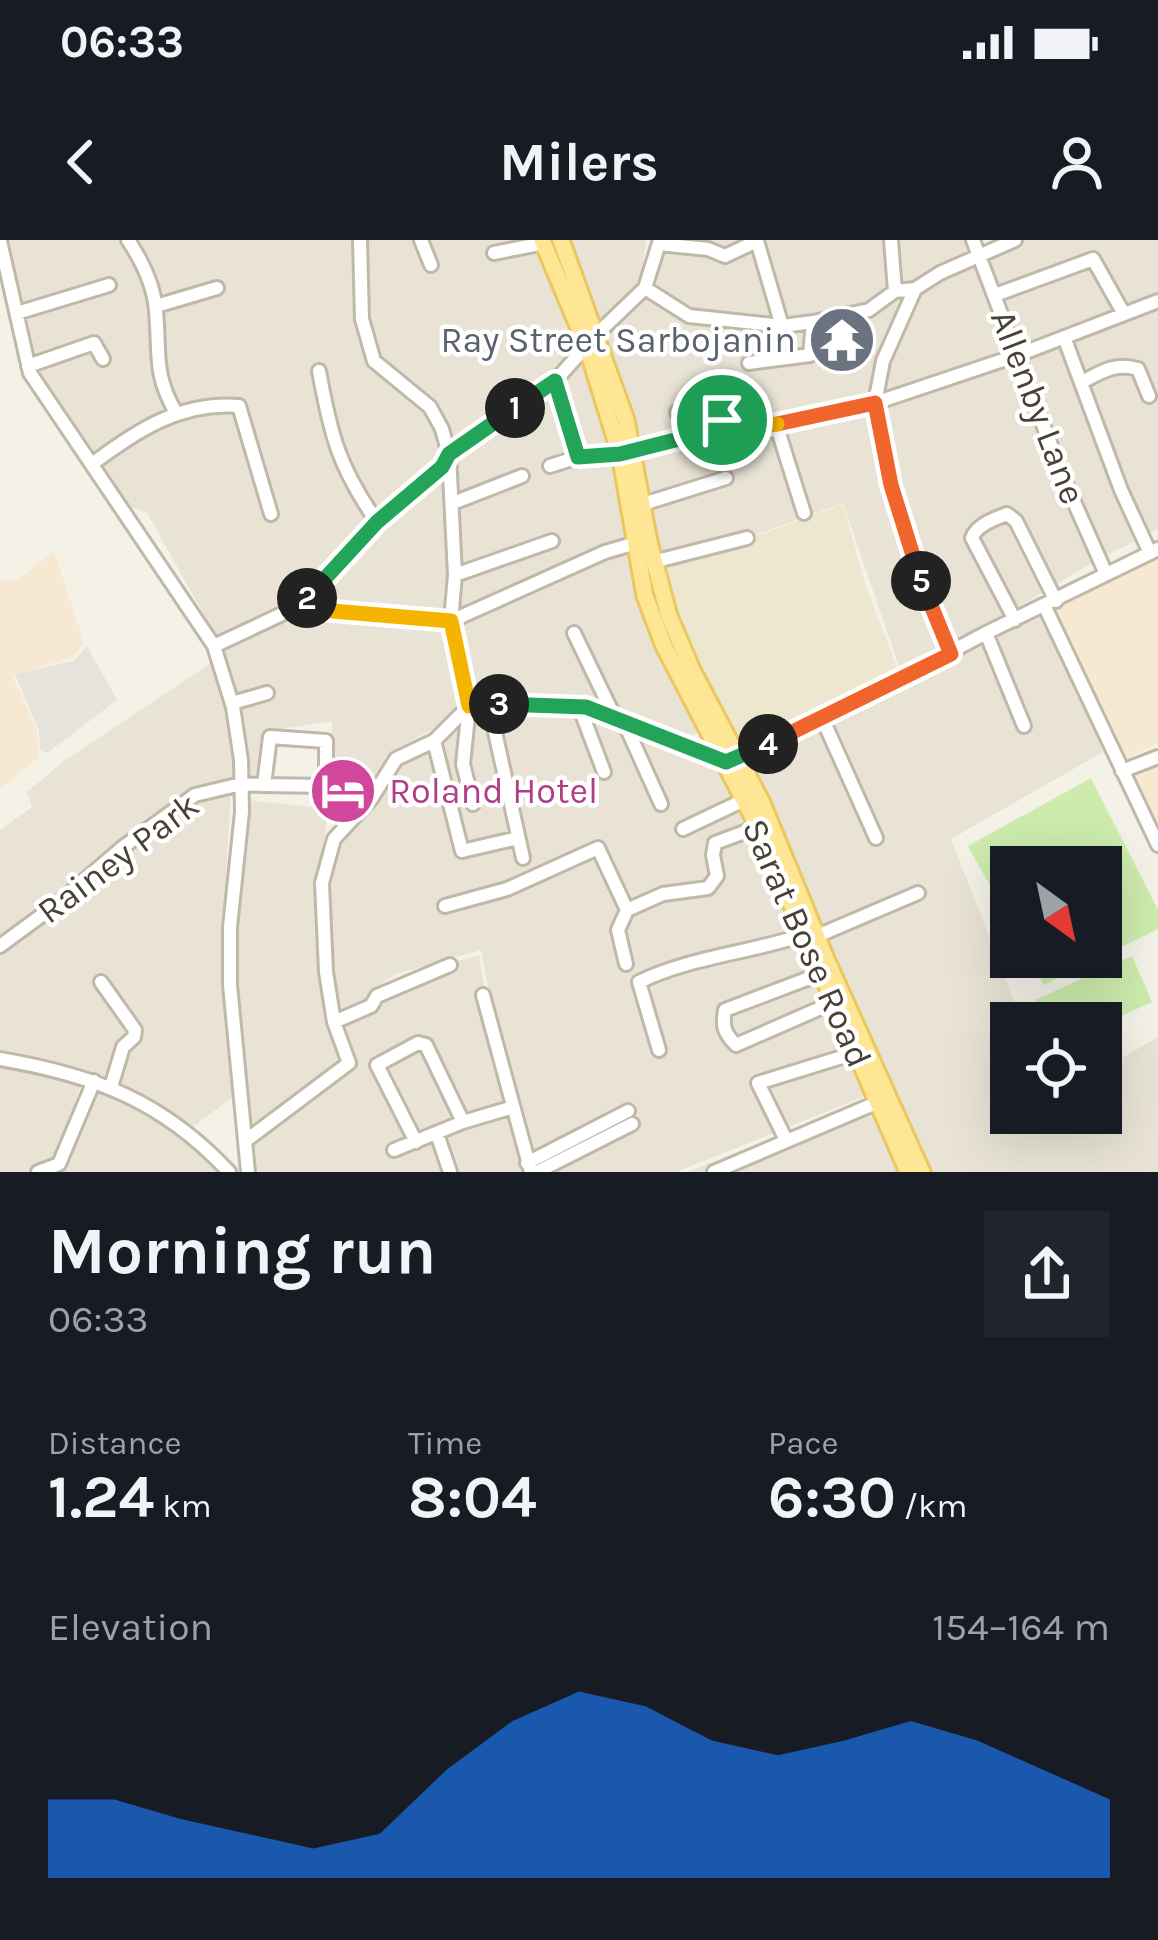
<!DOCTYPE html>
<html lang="en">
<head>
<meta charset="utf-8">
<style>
	:root { --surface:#171b24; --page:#20242c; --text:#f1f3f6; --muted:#9ea1a6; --accent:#1a73e8 }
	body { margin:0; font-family:Karla,sans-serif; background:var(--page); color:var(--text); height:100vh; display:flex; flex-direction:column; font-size:45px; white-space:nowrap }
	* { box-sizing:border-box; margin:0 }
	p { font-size:39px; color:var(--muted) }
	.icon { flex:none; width:66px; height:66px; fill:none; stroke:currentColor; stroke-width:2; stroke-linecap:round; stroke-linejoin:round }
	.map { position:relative; height:932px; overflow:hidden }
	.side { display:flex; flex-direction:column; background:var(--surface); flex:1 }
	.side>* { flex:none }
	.needle { width:78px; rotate:147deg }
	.fabs { position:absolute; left:990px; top:606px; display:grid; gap:24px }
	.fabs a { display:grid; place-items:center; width:132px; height:132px; border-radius:0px; background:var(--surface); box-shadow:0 12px 48px #0002; font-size:60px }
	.pin { position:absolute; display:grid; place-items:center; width:102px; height:102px; color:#fff; margin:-51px; border:6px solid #fff; border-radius:50%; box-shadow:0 3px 12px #0007 }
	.km { position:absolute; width:60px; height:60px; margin:-30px; border-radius:50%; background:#222; color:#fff; font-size:33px; line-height:60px; text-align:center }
	.round { display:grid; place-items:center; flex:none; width:126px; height:126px; border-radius:0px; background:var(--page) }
	.overview { display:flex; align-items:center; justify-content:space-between; height:204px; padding:0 48px }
	h1 { font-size:66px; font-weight:700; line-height:90px }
	.figures { display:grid; grid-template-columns:repeat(3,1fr); gap:18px; height:204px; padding:12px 48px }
	.figures div { display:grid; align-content:center }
	.figures b { font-size:60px; font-weight:700 }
	.figures small { font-size:33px; font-weight:400 }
	.figures p { font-size:33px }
	.chart { height:336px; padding:24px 48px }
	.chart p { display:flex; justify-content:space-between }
	.chart svg { width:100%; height:216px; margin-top:12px; fill:var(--accent); opacity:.7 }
	.status { display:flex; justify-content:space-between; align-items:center; height:84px; padding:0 60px; background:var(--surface); direction:ltr }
	.status svg { height:33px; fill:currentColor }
	header { display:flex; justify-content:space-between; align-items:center; height:156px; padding:0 48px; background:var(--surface); font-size:54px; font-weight:700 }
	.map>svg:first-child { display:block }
</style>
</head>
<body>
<div class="status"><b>06:33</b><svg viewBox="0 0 49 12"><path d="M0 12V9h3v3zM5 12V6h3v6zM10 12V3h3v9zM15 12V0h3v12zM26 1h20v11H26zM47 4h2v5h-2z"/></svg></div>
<header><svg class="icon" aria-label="back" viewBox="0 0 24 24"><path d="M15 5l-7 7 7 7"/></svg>Milers<svg class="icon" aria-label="person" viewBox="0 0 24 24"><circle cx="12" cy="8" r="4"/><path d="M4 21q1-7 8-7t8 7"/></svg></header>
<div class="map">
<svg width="1158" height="932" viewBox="0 0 1158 932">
	<rect width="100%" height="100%" fill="#f4f1e7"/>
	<!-- residential -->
	<path fill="#e8e3d5" d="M 3,0 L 547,0 L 586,91 L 551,134 L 441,210 L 432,222 L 383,261 L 300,347 L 297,365 L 219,401 L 147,273 L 120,262 L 108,247 L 96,214 L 35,132 Z
		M 557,0 L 646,0 L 640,49 L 594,83 Z
		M 655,0 L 965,0 L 1015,110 L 883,157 L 631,206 L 598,95 L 642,57 Z
		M 1013,0 L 1158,0 L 1158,55 L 1021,111 L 981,12 Z
		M 1158,61 L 1158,289 L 1100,319 L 1022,118 Z
		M 589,98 L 639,290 L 455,377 L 408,379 L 374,365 L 304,365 L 308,349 L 340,309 L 391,261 L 551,141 Z
		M 1016,119 L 1094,322 L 951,406 L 903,292 L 872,167 Z
		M 867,169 L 896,288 L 946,407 L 901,432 L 843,263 L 764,292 L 649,322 L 631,213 Z
		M 639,296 L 653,381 L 707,485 L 691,497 L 629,473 L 549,456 L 469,461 L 454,383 Z
		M 1042,360 L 1103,512 L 951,599 L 1023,783 L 1011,783 L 1011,873 L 1101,873 L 1101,830 L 1158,797 L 1158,932 L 918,932 L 740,529 Z
		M 373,371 L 405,385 L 450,385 L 467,460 L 456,477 L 390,512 L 364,551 L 337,574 L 331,568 L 332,481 L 274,490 L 253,540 L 238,541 L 221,410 L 270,380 L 300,372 Z
		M 214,421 L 231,481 L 233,545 L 196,551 L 82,635 L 75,653 L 0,705 L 0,590 L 32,567 L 27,552 L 64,521 Z
		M 471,463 L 610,473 L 652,485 L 728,523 L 873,853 L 676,932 L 534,932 L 499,805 L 481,710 L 396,734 L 379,745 L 370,764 L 334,772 L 330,754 L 327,602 L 336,582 L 369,554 L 393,515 L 459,481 Z
		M 231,550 L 221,717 L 234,856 L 189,890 L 155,864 L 0,817 L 0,714 L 78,657 L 87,637 L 198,555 Z
		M 238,559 L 329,569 L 315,649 L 315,691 L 324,752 L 342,819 L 340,828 L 252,894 L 240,848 L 229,747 Z
		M 479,715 L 494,805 L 489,813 L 517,906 L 530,932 L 251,932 L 251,900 L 346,832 L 335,776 L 373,768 L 386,747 L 397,739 Z
		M 0,826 L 81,844 L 55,921 L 25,932 L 0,932 Z
		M 98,850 L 158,878 L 215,920 L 224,932 L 54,932 L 64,928 Z
		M 875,857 L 910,932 L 687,932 Z"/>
	<!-- commercial -->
	<path fill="#f7e9d1" d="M 1158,297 L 1158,502 L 1120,523 L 1051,356 Z
		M 54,311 L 84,402 L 73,417 L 12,435 L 37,490 L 38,518 L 0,549 L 0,341 L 17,340 Z
		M 1158,510 L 1158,602 L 1119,531 Z"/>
	<!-- industrial -->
	<path fill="#e6e2dc" d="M 87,406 L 117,460 L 47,513 L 40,510 L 39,491 L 15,434 L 74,421 Z"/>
	<!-- education -->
	<path fill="#eee7d0" d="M 843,264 L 865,344 L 899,433 L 735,523 L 659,379 L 650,325 L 765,293 Z"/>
	<!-- green -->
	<path fill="#ccebad" d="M 1091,538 L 1158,670 L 1158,689 L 1044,745 L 1029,717 L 1101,717 L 1101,627 L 1011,627 L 1011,684 L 968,606 Z
		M 1132,716 L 1152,762 L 1101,785 L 1045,783 L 1035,760 Z"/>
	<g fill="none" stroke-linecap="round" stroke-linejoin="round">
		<!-- minor casing -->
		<g stroke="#c0b9a9" stroke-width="18">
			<path id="minor" d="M 128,0 C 142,21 154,45 156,71 C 160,114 153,133 176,173
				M 360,0 L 362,79 L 374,121 L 430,167 L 442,189 L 449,214 L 455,335 L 451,381 L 469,466 L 463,524 L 473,564
				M 421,0 L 431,25
				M 891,0 L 895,51
				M 973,0 L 1063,237 L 1106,334
				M 0,1 L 30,133 L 214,406 L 233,467 L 241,520 L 242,572 L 230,687 L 230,745 L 248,932
				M 659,4 L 708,9 L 725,16 L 757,1 L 782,86
				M 494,13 L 544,3
				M 645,48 L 689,76 L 782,86 L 813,82 L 869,70 L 895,51 L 915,49 L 940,33 L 1015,0
				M 915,49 L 883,121 L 875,163 L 906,297 L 951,414
				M 995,55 L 1093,19 L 1124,74
				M 156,66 L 217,48
				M 17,73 L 109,45
				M 1064,97 L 1121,250 L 1150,313
				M 749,123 L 810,115 L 813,82
				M 28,126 L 94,103 L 103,119
				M 319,131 C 331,197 339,227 377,282
				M 555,141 L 578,217
				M 1082,142 C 1101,132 1116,122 1138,129 L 1149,156
				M 716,160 L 724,188
				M 677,172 L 685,189 L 722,180
				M 776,184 L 804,273
				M 92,224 C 136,191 181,161 239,166 L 271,274
				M 550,226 L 578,217 L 620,214 L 724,189 L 748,190 L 875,163 L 1018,115 L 1158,61
				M 453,263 L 522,236
				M 643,264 L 726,238
				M 653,322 L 747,298
				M 455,335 L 552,301
				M 297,367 L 377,282 L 441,227 L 449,214 L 555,141 L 598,93 L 645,48 L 660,0
				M 1045,367 L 1158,605
				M 1015,380 L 972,298 C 976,285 996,278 1007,274 L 1016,281 L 1056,361
				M 574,393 L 615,478
				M 986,393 L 1024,486
				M 214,406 L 297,367 L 451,381 L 605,312 L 636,303
				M 232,463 L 267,453
				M 489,465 L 523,618
				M 579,466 L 604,532
				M 823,480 L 876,598
				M 624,482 L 661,564
				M 434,501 L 462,611 L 518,598
				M 1122,531 L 1158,517
				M 683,589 L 744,560
				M 445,666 L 507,649 L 598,608 L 627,670
				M 817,696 L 918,653
				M 0,706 L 57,664 L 123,607 L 195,555 L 241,544 L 264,545 L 270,497 L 326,501 L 326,546 L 264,545
				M 626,724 L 618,690 L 627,670 L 663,654 L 708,648 L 717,636 L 713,615 L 715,603 L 758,587
				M 820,734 L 725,770 C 722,786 724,793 736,805 L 832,763
				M 101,742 L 135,790 L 134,797 L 123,807 L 111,847
				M 483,755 L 531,932
				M 334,782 L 371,766 L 377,756 L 450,725
				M 659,810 L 639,742 C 690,717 749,713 803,695
				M 0,819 C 94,835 163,861 229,932
				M 437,894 L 450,932
				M 248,899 L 349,823 L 334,782 L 326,732 L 322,643 L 334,599 L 371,559 L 396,519 L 434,501 L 469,466 L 516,462 L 586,467 L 726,522 L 823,480 L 986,393 L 1158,309
				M 786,900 L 758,843 L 855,813
				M 416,902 L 377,825 L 418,803 L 426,805 L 463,882
				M 394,910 L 463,882 L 513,867
				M 527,923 L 628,871
				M 38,932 L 59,924 L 94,841
				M 537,932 L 632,884
				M 714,932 L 876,863"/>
		</g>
		<!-- major casing -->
		<g stroke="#eac75f" stroke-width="21">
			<path id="major" d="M 542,0 L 587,107 L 620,214 L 645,356 L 664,406 L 758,587 L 908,932
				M 561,0 L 626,180 L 649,302 L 669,376 L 692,430 L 762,563 L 826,719 L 922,932"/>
		</g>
		<!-- minor -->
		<use href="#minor" stroke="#fff" stroke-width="12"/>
		<!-- major -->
		<use href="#major" stroke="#ffe695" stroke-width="15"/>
	</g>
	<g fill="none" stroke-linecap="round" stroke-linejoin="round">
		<!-- split-1 casing -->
		<g stroke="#fff" stroke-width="24">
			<path id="split-1" d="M 515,168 L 555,141 L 578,217 L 620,214 L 687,197 L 685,189 L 722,180"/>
		</g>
		<!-- split-2 casing -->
		<g stroke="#fff" stroke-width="24">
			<path id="split-2" d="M 307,358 L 377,282 L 442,227 L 449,214 L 515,168"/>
		</g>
		<!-- split-3 casing -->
		<g stroke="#fff" stroke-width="24">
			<path id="split-3" d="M 307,358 L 297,368 L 451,381 L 469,466 L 499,464"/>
		</g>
		<!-- split-4 casing -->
		<g stroke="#fff" stroke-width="24">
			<path id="split-4" d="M 499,464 L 586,467 L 726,522 L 768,504"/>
		</g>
		<!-- split-5 casing -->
		<g stroke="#fff" stroke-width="24">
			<path id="split-5" d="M 768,504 L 951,414 L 921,341"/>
		</g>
		<!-- split-6 casing -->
		<g stroke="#fff" stroke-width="24">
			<path id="split-6" d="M 777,184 L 875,163 L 891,245 L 921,341"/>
		</g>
		<!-- split-7 casing -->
		<g stroke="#fff" stroke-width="24">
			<path id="split-7" d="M 722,180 L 724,189 L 777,184"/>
		</g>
		<!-- split-1 -->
		<use href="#split-1" stroke="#22a559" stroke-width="15"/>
		<!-- split-2 -->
		<use href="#split-2" stroke="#22a559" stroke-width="15"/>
		<!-- split-3 -->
		<use href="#split-3" stroke="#f5b400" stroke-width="15"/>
		<!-- split-4 -->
		<use href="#split-4" stroke="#22a559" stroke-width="15"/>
		<!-- split-5 -->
		<use href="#split-5" stroke="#f0652b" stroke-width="15"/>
		<!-- split-6 -->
		<use href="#split-6" stroke="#f0652b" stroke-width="15"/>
		<!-- split-7 -->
		<use href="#split-7" stroke="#f5b400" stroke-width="15"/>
	</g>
	<!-- icons -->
	<defs>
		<g id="temple-disc" transform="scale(3.45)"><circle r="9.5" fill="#6b7280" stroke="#fff"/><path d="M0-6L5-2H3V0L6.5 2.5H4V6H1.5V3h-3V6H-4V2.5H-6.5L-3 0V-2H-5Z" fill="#fff"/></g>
		<g id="hotel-disc" transform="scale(3.45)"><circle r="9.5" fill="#d1479c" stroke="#fff"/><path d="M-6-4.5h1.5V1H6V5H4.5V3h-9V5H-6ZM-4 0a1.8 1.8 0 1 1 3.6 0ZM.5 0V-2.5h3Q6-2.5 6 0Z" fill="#fff"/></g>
	</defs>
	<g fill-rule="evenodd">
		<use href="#temple-disc" x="842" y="100"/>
		<use href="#hotel-disc" x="343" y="551"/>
	</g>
	<g text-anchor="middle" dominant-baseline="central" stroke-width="9" stroke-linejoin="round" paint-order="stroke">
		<!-- worship labels -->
		<g font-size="36" fill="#5b616d" stroke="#fff" text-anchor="end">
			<text x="796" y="100">Ray Street Sarbojanin</text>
		</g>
		<!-- street labels -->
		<g font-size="36" fill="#484135" stroke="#fff">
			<text transform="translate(1038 167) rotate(69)">Allenby Lane</text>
			<text transform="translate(118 618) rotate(-37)">Rainey Park</text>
			<text transform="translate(807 703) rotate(66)">Sarat Bose Road</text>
		</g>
		<!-- hotel labels -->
		<g font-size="36" fill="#b23c85" stroke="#fff" text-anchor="start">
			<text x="389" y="551">Roland Hotel</text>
		</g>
	</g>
</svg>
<div class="fabs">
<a><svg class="needle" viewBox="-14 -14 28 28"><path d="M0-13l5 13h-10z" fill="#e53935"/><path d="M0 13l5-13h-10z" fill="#9ea1a6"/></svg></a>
<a><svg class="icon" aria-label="locate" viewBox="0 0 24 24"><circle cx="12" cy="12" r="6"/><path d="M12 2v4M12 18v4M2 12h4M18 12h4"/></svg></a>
</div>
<div class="pin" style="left:722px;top:180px;background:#1e9e55"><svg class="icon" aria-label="arrive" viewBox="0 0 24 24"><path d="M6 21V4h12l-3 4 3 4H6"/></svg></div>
<b class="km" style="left:515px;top:168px">1</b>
<b class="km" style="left:307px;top:358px">2</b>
<b class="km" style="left:499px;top:464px">3</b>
<b class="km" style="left:768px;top:504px">4</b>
<b class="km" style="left:921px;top:341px">5</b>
</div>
<section class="side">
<div class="overview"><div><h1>Morning run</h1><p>06:33</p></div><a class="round"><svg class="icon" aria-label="share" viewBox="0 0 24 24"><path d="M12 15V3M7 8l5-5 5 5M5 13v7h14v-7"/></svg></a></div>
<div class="figures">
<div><p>Distance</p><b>1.24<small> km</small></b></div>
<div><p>Time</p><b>8:04</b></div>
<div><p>Pace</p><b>6:30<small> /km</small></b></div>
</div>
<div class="chart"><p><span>Elevation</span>154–164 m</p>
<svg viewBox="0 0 160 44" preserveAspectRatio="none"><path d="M0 44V28L10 28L20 32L30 35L40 38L50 35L60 22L70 12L80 6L90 9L100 16L110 19L120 16L130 12L140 16L150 22L160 28V44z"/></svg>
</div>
</section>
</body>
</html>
